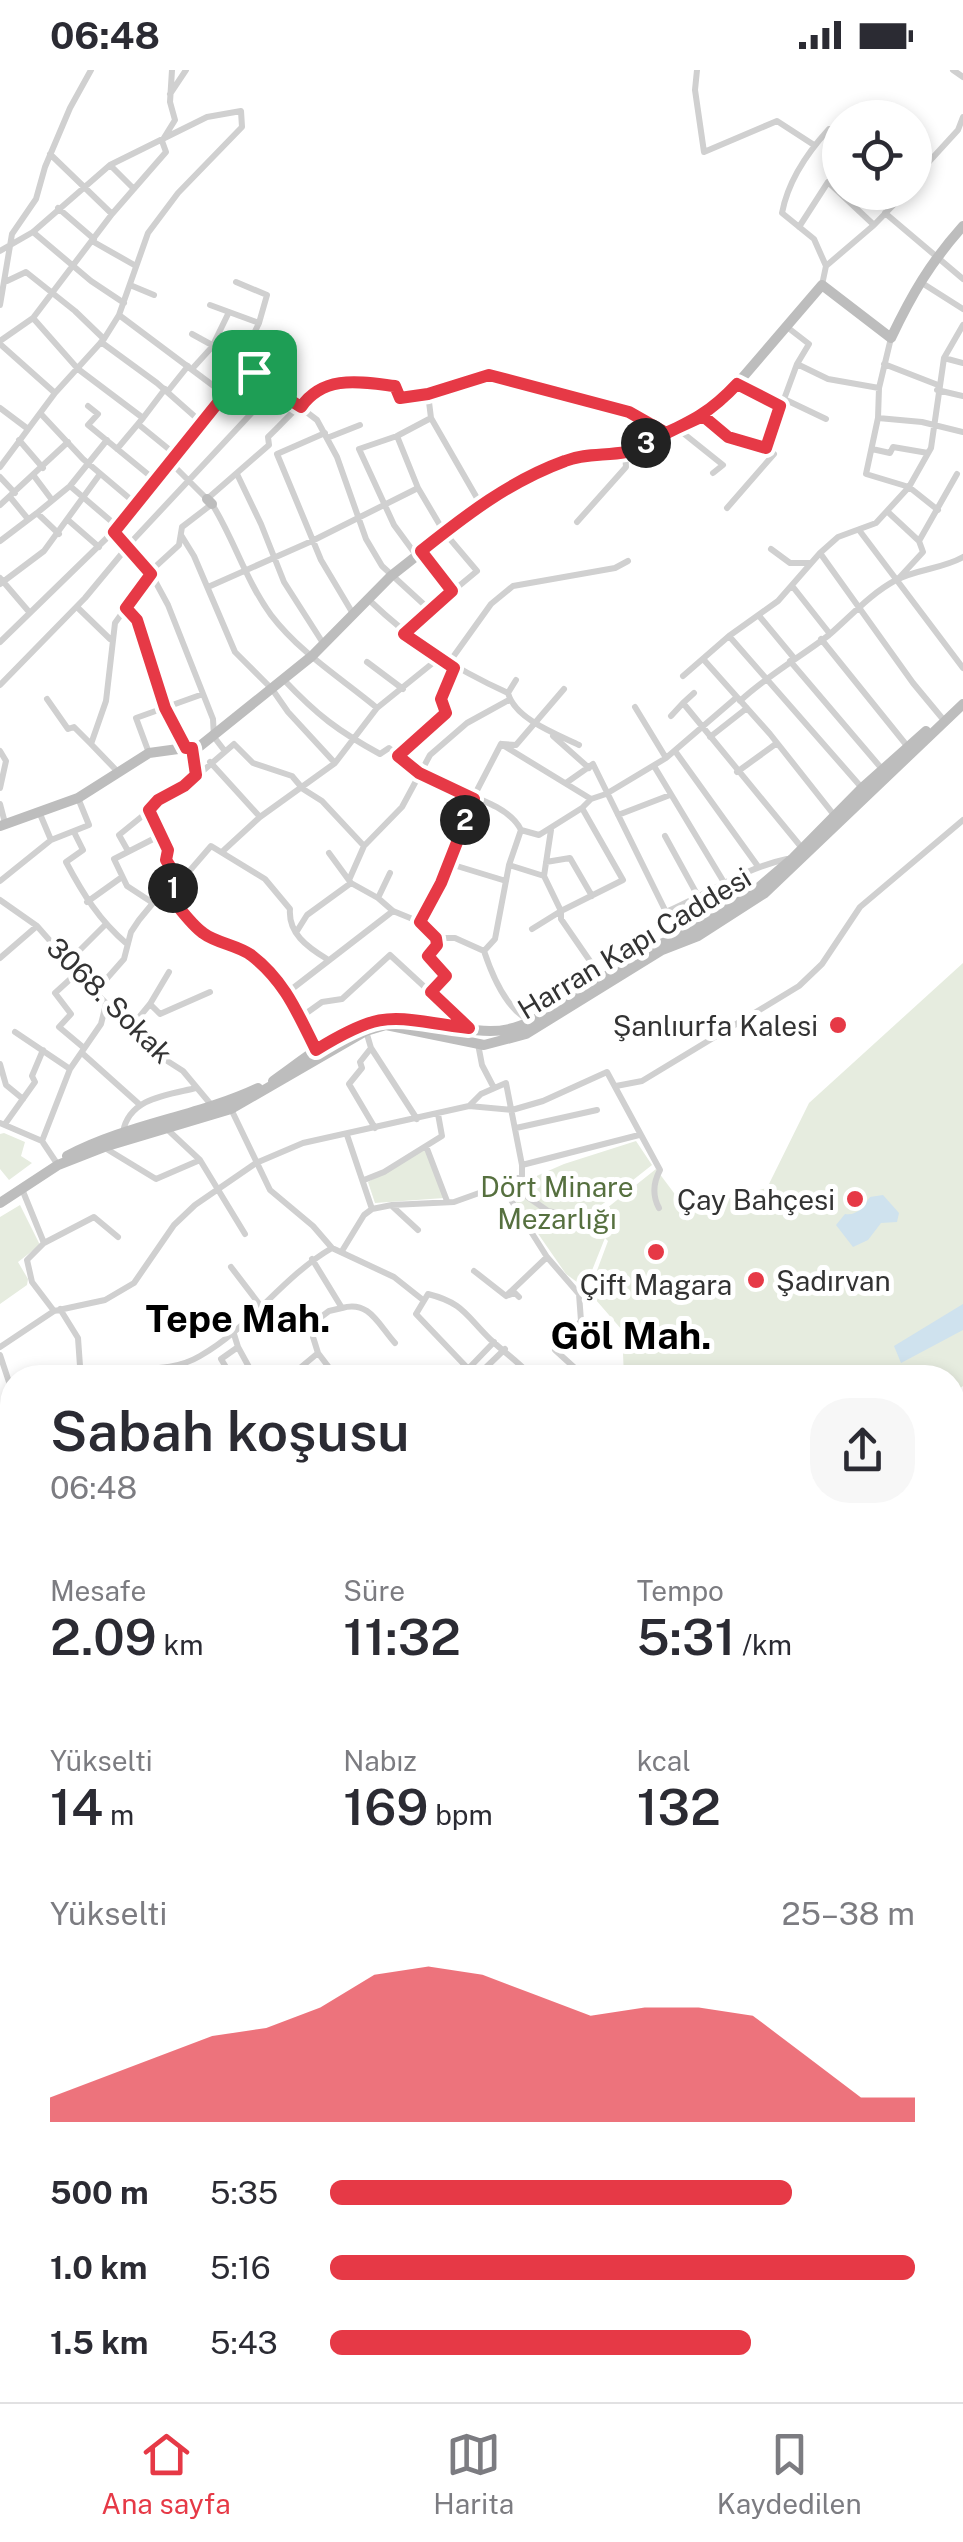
<!DOCTYPE html>
<html lang="tr">
<head>
<meta charset="utf-8">
<style>
	:root { --surface:#fff; --page:#f7f7f7; --text:#2b2b33; --muted:#7c7c81; --line:#e1e1e2; --accent:#e63946 }
	body { margin:0; font-family:"Public Sans",sans-serif; background:var(--page); color:var(--text); height:100vh; display:flex; flex-direction:column; font-size:38px; white-space:nowrap }
	* { box-sizing:border-box; margin:0 }
	p { font-size:32px; color:var(--muted) }
	.icon { flex:none; width:55px; height:55px; fill:none; stroke:currentColor; stroke-width:2; stroke-linecap:round; stroke-linejoin:round }
	.map { position:relative; flex:1; overflow:hidden }
	.drawer { position:absolute; left:0px; top:1295px; width:965px; height:1038px; display:flex; flex-direction:column; background:var(--surface); border-radius:40px 40px 0 0; box-shadow:0 5px 15px #0003 }
	.drawer>* { flex:none }
	.controls { position:absolute; left:822px; top:30px; display:grid; gap:20px }
	.controls a { display:grid; place-items:center; width:110px; height:110px; border-radius:50%; background:var(--surface); box-shadow:0 5px 15px #0003; font-size:50px }
	.pin { position:absolute; display:grid; place-items:center; width:85px; height:85px; color:#fff; margin:-42px; border-radius:20px; box-shadow:0 5px 15px #0006 }
	.km { position:absolute; width:50px; height:50px; margin:-25px; border-radius:50%; background:#222; color:#fff; font-size:28px; line-height:50px; text-align:center }
	.round { display:grid; place-items:center; flex:none; width:105px; height:105px; border-radius:40px; background:var(--page) }
	.head { display:flex; align-items:center; justify-content:space-between; height:170px; padding:0 50px }
	h1 { font-size:55px; font-weight:600; line-height:75px }
	.figures { display:grid; grid-template-columns:repeat(3,1fr); gap:15px; height:170px; padding:10px 50px }
	.figures div { display:grid; align-content:center }
	.figures b { font-size:50px; font-weight:600 }
	.figures small { font-size:28px; font-weight:400 }
	.figures p { font-size:28px }
	.chart { height:280px; padding:20px 50px }
	.chart p { display:flex; justify-content:space-between }
	.chart svg { width:100%; height:180px; margin-top:10px; fill:var(--accent); opacity:.7 }
	ul { padding:0 50px; list-style:none; font-size:32px }
	li { display:grid; grid-template-columns:160px 120px 1fr; align-items:center; height:75px }
	li i { height:25px; border-radius:12px; background:var(--accent) }
	.status { display:flex; justify-content:space-between; align-items:center; height:70px; padding:0 50px; background:var(--surface); direction:ltr }
	.status svg { height:28px; fill:currentColor }
	.tabs { display:flex; justify-content:space-around; align-items:center; height:140px; border-top:2px solid var(--line); background:var(--surface); font-size:28px; color:var(--muted) }
	.tabs a { display:grid; justify-items:center; gap:5px }
	.tabs .active { color:var(--accent) }
	.map>svg:first-child { display:block }
</style>
</head>
<body>
<div class="status"><b>06:48</b><svg viewBox="0 0 49 12"><path d="M0 12V9h3v3zM5 12V6h3v6zM10 12V3h3v9zM15 12V0h3v12zM26 1h20v11H26zM47 4h2v5h-2z"/></svg></div>
<div class="map">
<svg width="963" height="2332" viewBox="0 0 963 2332">
	<rect width="100%" height="100%" fill="#fff"/>
	<!-- green -->
	<path fill="#e6ecdf" d="M 963,893 L 963,1316 L 953,1323 L 952,1308 L 624,1307 L 622,1260 L 589,1222 L 608,1171 L 605,1168 L 585,1218 L 566,1204 L 514,1129 L 516,1115 L 564,1094 L 636,1071 L 652,1095 L 585,1148 L 600,1163 L 592,1150 L 656,1099 L 686,1139 L 767,1118 L 809,1033 Z
		M 4,1063 L 25,1072 L 21,1086 L 32,1093 L 9,1110 L 0,1099 L 0,1064 Z
		M 426,1079 L 444,1128 L 375,1133 L 368,1112 Z
		M 20,1135 L 40,1175 L 18,1192 L 28,1209 L 27,1215 L 0,1234 L 0,1147 Z"/>
	<!-- water -->
	<path fill="#cfe2ee" d="M 883,1125 L 899,1143 L 897,1152 L 881,1153 L 868,1170 L 853,1177 L 836,1155 L 845,1144 C 857,1146 863,1137 870,1127 Z
		M 963,1234 L 963,1260 L 901,1293 L 894,1276 Z"/>
	<g fill="none" stroke-linecap="round" stroke-linejoin="round">
		<!-- street -->
		<path stroke="#d0d0d0" stroke-width="6" d="M 697,0 L 695,20 L 704,82 L 777,51 L 814,75
			M 953,0 L 963,7
			M 170,24 L 186,0
			M 50,84 L 112,144
			M 110,95 L 134,119
			M 915,107 L 958,60 L 963,47
			M 58,138 L 94,169
			M 885,143 L 963,209
			M 799,157 L 828,112 L 874,155
			M 33,162 L 91,211 L 124,233
			M 92,171 L 136,196
			M 0,181 L 33,162 L 110,95 L 207,47 L 241,41 L 242,57 L 178,123 L 148,163 L 119,245 L 104,269 L 55,323 L 0,397
			M 826,196 L 814,169 L 782,143 C 788,111 807,83 829,59 L 840,61
			M 7,211 L 26,202 L 75,241 L 104,269
			M 236,212 L 267,225 L 259,253
			M 922,213 L 963,239
			M 130,215 L 154,225
			M 822,215 L 826,196 L 874,155 L 906,122
			M 0,235 L 12,164 L 36,129 L 45,97 L 70,38 L 91,0
			M 210,235 L 259,253 L 241,291 L 243,304
			M 119,245 L 227,326
			M 33,248 L 78,299 L 143,348 L 138,354 L 176,385
			M 787,257 L 809,274 L 797,294 L 828,309 L 879,318
			M 192,264 L 241,291
			M 891,268 L 879,318 L 878,348 L 922,352 L 963,362
			M 0,271 L 33,248 L 112,144 L 166,82 L 162,71 L 175,50 L 170,32 L 172,0
			M 101,272 L 157,313 L 201,352
			M 0,274 L 55,323
			M 944,288 L 963,293
			M 884,294 L 938,315
			M 192,299 L 212,277 L 229,242
			M 737,314 L 781,336
			M 937,320 L 963,326
			M 168,321 L 188,296
			M 428,324 L 431,348 L 481,435
			M 784,329 L 826,349
			M 88,336 L 98,344 L 88,355 L 155,410
			M 0,338 L 28,359
			M 41,344 L 83,389 L 135,433
			M 703,346 L 728,367 L 766,378 L 797,294
			M 143,348 L 165,319
			M 878,348 L 866,404 L 909,417 L 938,440
			M 678,359 L 723,395 L 713,403
			M 325,363 L 277,384 L 321,490 L 352,542
			M 397,366 L 431,348
			M 327,368 L 360,355
			M 19,370 L 43,398
			M 117,379 L 138,354
			M 872,379 L 890,383 L 893,377 L 928,383
			M 170,392 L 207,429 L 269,375 L 268,367 C 291,346 313,314 346,310 C 361,308 380,314 395,316 L 400,327 L 428,324 L 489,305 L 629,342 L 665,363
			M 237,404 L 261,454 L 284,512 L 323,573
			M 34,406 L 52,430
			M 0,407 L 15,423
			M 70,416 L 118,457
			M 10,427 L 28,449
			M 0,435 L 68,372
			M 727,438 L 774,384 L 766,378
			M 37,443 L 70,416 L 107,370
			M 889,443 L 919,471
			M 68,450 L 99,477
			M 577,452 L 626,397 L 625,383
			M 859,460 L 963,598
			M 114,461 L 148,498 L 168,535 L 213,649 L 214,667 L 224,680
			M 181,465 L 194,486 L 235,582 L 272,619 L 288,642 L 335,693
			M 0,471 L 37,443 L 59,464
			M 771,479 L 790,493 L 810,493
			M 421,482 L 452,521
			M 820,483 L 913,613 L 942,648
			M 416,485 L 394,455 L 359,379 L 397,366 L 418,418
			M 0,508 L 30,543
			M 899,508 L 923,482 L 919,471 L 957,404
			M 0,514 L 44,481 L 100,404
			M 208,517 L 312,471 L 418,418 L 444,462 L 477,501 L 430,540
			M 793,517 L 830,564
			M 368,529 C 413,572 451,597 508,623 C 515,649 556,664 579,675
			M 77,537 L 110,569
			M 125,538 L 137,550 L 165,638 L 185,677
			M 760,547 L 794,588
			M 729,566 L 862,718
			M 821,569 L 908,677
			M 0,572 L 114,461 L 241,304 L 254,302 L 317,350 L 337,387 L 366,469 L 382,496 L 430,540 L 404,564
			M 704,590 L 770,664 L 834,745
			M 790,591 L 882,699
			M 367,592 L 403,619
			M 448,594 L 491,534 L 513,516 L 615,498 L 628,491
			M 683,606 L 729,566 L 778,531 L 820,483 L 838,467 L 876,453 L 909,417 L 931,378 L 944,288 L 963,255
			M 284,610 C 317,645 338,661 380,684 L 389,678 C 399,686 409,696 420,703 C 448,723 506,729 521,760 L 539,765 L 582,738 L 591,729 L 606,724 L 666,688 L 737,627
			M 0,615 L 85,528 L 134,469 L 290,302
			M 508,623 L 516,610
			M 47,629 L 68,659 L 74,657 L 91,674
			M 740,631 C 768,605 799,588 829,565 C 851,546 870,524 896,510 C 917,499 942,499 963,487
			M 683,633 L 694,623
			M 635,637 L 666,688
			M 671,646 L 683,633 L 802,778
			M 553,666 L 589,698
			M 710,667 L 747,638
			M 501,674 L 591,729
			M 502,674 L 516,675 L 564,619
			M 192,677 L 197,705
			M 0,681 L 6,691 L 0,718
			M 675,681 L 757,795
			M 149,683 L 136,648 L 203,624
			M 398,686 L 446,643 L 441,629 L 453,598
			M 210,692 L 260,747
			M 654,696 L 725,814
			M 117,701 L 91,674 L 106,631 L 115,553 L 155,497 L 179,475 L 182,457 L 212,434 C 234,469 246,511 271,545 C 300,583 341,608 377,638
			M 737,702 L 777,673
			M 566,713 L 593,694 L 666,842 L 683,864
			M 473,728 L 501,674
			M 0,734 L 5,753
			M 149,740 L 168,780 L 165,790 L 180,812
			M 40,744 L 51,770
			M 618,745 L 670,725
			M 521,760 L 509,795 L 495,869 L 484,881 C 492,905 506,939 529,950
			M 551,760 L 544,806 L 561,841 L 561,849 L 601,907
			M 74,762 L 83,780 L 66,792 C 83,824 99,850 127,874
			M 665,766 L 699,828
			M 128,781 L 119,765 L 156,735 L 158,730 L 190,712 L 234,674 L 253,693 L 292,706 L 303,719 L 322,731 L 364,776
			M 223,781 L 260,747 L 335,693 L 377,638 L 439,588
			M 329,783 L 351,813 L 378,828 L 393,841 L 420,852 L 436,868 L 437,875 L 428,886 L 446,906 L 431,922
			M 546,792 L 570,788 L 592,826
			M 447,793 L 506,811
			M 509,795 L 544,806
			M 349,810 L 364,776 L 402,737 L 430,685 L 467,653 L 509,630
			M 0,811 L 51,770 L 89,755 L 78,728
			M 166,823 C 178,835 189,853 203,863 C 216,873 237,875 251,885 C 285,911 298,944 316,980
			M 378,828 L 390,803
			M 0,830 L 37,856 L 95,922 L 158,985 L 183,1001 L 213,1037
			M 87,832 L 122,807
			M 153,833 L 127,816 L 114,789 L 161,765
			M 666,842 C 706,825 744,798 787,789
			M 420,852 L 441,813 L 474,729
			M 532,859 L 561,841 L 623,810 L 582,738
			M 297,861 L 307,845 L 351,813
			M 436,868 L 455,868 L 484,881
			M 0,888 L 37,856
			M 67,893 L 105,855
			M 77,903 L 55,923 L 71,944 L 59,957 L 84,978
			M 95,922 L 124,889 L 131,862 L 139,850 L 153,833 L 180,812 L 211,776 L 265,809 L 290,839 C 288,863 307,877 327,889
			M 288,922 L 393,841
			M 150,934 L 160,944 L 210,922
			M 301,947 L 322,932 L 342,929 L 390,885 L 468,957
			M 131,957 L 150,934 L 169,902
			M 366,961 L 371,978 L 360,992 L 362,998 L 349,1014 L 375,1058
			M 15,962 L 70,999
			M 478,974 L 482,995 L 494,1018
			M 371,978 L 417,1049
			M 82,983 L 139,1034
			M 0,994 L 6,1015 L 23,1029
			M 616,1016 L 642,1011 L 799,916 L 822,894 L 860,837 L 963,750
			M 469,1036 L 512,1040 L 543,1031 L 607,1002 L 660,1100 C 653,1113 652,1125 659,1138
			M 231,1039 L 270,1120 L 313,1156 L 332,1178 L 394,1207 L 423,1230
			M 0,1053 L 42,1071
			M 5,1054 L 35,1012 L 32,1006 L 43,980
			M 516,1058 L 597,1040
			M 168,1060 L 200,1090 L 245,1164
			M 123,1062 C 129,1028 167,1025 196,1018
			M 347,1065 L 372,1139
			M 426,1076 L 447,1131
			M 105,1078 L 156,1109 L 200,1090
			M 58,1095 L 42,1071 L 70,999 L 101,954 L 106,934
			M 364,1110 L 384,1102 L 442,1066 L 438,1044
			M 22,1119 L 44,1173 L 27,1190 L 32,1212 L 54,1241
			M 392,1136 L 418,1160
			M 44,1173 L 94,1147 L 118,1167
			M 342,1181 L 364,1145 L 372,1139 L 392,1135 L 454,1132 L 507,1113 L 548,1141 L 586,1149
			M 231,1197 L 260,1235
			M 474,1201 L 506,1226 L 515,1223 L 519,1227
			M 506,1226 L 547,1187
			M 342,1238 C 369,1230 378,1254 395,1273
			M 60,1239 L 78,1268 L 80,1296 L 84,1308
			M 233,1261 L 238,1277 L 255,1308
			M 0,1277 L 54,1241 L 105,1230 L 134,1213 L 174,1155 L 195,1135 L 256,1093 L 303,1073 L 469,1036 L 481,1024 L 506,1013 L 522,1095
			M 318,1283 L 337,1308
			M 0,1285 L 12,1321
			M 469,1298 L 494,1272
			M 477,1306 L 505,1279
			M 86,1308 C 122,1293 165,1307 200,1286 C 250,1258 282,1207 332,1178
			M 220,1308 L 229,1302 L 221,1289 L 238,1277
			M 288,1308 L 318,1283 L 313,1267 L 313,1253 L 329,1241 L 342,1238 L 312,1189
			M 477,1308 L 416,1244 L 428,1224 C 464,1233 466,1246 491,1270 C 505,1283 520,1293 533,1308
			M 568,1308 L 576,1299 L 555,1280 L 581,1251 L 579,1224 L 547,1187 L 511,1130 L 507,1113 L 522,1106 L 522,1095 L 639,1065
			M 646,1308 L 650,1299
			M 0,1344 L 12,1334
			M 0,1380 L 12,1375
			M 0,1466 L 12,1456
			M 0,1480 L 12,1492
			M 0,1503 L 12,1514
			M 952,1518 L 963,1535
			M 0,1537 L 12,1526
			M 952,1597 L 963,1594
			M 954,1673 L 960,1705
			M 0,1687 L 12,1686
			M 963,1704 L 960,1705 L 961,1724 L 955,1726 L 963,1760
			M 0,1741 L 12,1741
			M 0,1810 L 12,1810
			M 952,1839 L 963,1853
			M 0,1874 L 12,1876
			M 952,1971 L 963,1981
			M 0,2062 L 12,2075
			M 0,2097 L 12,2094
			M 963,2140 L 959,2143 L 963,2149
			M 952,2172 L 963,2164
			M 952,2237 L 963,2238
			M 214,2320 L 214,2332
			M 341,2320 L 351,2332
			M 589,2320 L 600,2332
			M 774,2320 L 782,2332
			M 617,2322 L 629,2332
			M 756,2329 L 767,2320
			M 122,2332 L 122,2320
			M 240,2332 L 268,2320
			M 393,2332 L 407,2320
			M 512,2332 L 527,2320
			M 603,2332 L 620,2320
			M 832,2332 L 839,2320"/>
		<!-- secondary -->
		<path stroke="#bdbdbd" stroke-width="10" d="M 207,429 L 212,434
			M 0,756 L 78,728 L 149,683 L 200,676 L 312,586 L 391,506 L 481,435 L 525,408 L 569,389 L 614,381 L 625,383 L 703,346 L 737,314 L 822,215 L 891,268 C 912,224 930,193 963,156
			M 656,876 L 683,865 L 750,825 L 793,788 L 862,718 L 926,661
			M 273,1011 C 317,980 360,941 418,949 C 447,953 479,966 509,959 C 548,950 601,907 637,887
			M 67,1086 C 127,1054 196,1047 258,1018
			M 0,1133 L 58,1095 L 104,1077 L 231,1039 L 366,961 L 386,955 L 484,975 L 526,964 L 662,880 L 698,866 L 765,823 L 963,634
			M 952,1338 L 963,1331
			M 952,1352 L 963,1344
			M 0,2015 L 12,2017
			M 952,2105 L 963,2119
			M 888,2320 L 897,2332
			M 58,2332 L 58,2320"/>
	</g>
	<g fill="none" stroke-linecap="round" stroke-linejoin="round">
		<!-- route casing -->
		<g stroke="#fff" stroke-width="20">
			<path id="route" d="M 254,302 L 241,304 L 114,462 L 151,504 L 126,538 L 137,550 L 165,638 L 186,678 L 192,678 L 196,705 L 184,716 L 158,730 L 149,740 L 168,780 L 166,790 L 180,812 L 166,822 C 178,835 189,853 203,863 C 216,873 237,875 251,885 C 285,911 298,944 316,980 C 387,936 392,949 469,958 L 431,922 L 446,906 L 428,886 L 437,875 L 436,868 L 420,852 L 441,813 L 474,729 L 419,703 L 398,686 L 446,643 L 441,629 L 454,598 L 404,564 L 452,521 L 421,481 C 466,445 510,411 565,391 C 585,383 606,386 626,382 C 635,380 646,373 654,369 C 690,352 709,344 737,314 L 780,336 L 766,378 L 728,367 L 703,346 L 666,363 L 629,342 L 489,305 L 428,324 L 400,328 L 395,316 C 361,312 324,304 301,337 L 274,320 L 254,302"/>
		</g>
		<!-- route -->
		<use href="#route" stroke="#e63946" stroke-width="12"/>
	</g>
	<!-- markers -->
	<g fill="#e63946" stroke="#fff" stroke-width="4">
		<circle cx="838" cy="955" r="10"/>
		<circle cx="855" cy="1129" r="10"/>
		<circle cx="656" cy="1182" r="10"/>
		<circle cx="756" cy="1210" r="10"/>
	</g>
	<g text-anchor="middle" dominant-baseline="central" stroke-width="10" stroke-linejoin="round" paint-order="stroke">
		<!-- street labels -->
		<g font-size="28" fill="#333" stroke="#fff">
			<text transform="translate(634 873) rotate(-31)">Harran Kapı Caddesi</text>
			<text transform="translate(110 930) rotate(45)">3068. Sokak</text>
		</g>
		<!-- poi labels -->
		<g font-size="28" fill="#333" stroke="#fff" text-anchor="end">
			<text x="818" y="955">Şanlıurfa Kalesi</text>
			<text x="835" y="1129">Çay Bahçesi</text>
			<text x="776" y="1210" text-anchor="start">Şadırvan</text>
			<text x="656" y="1214" text-anchor="middle">Çift Magara</text>
		</g>
		<!-- park labels -->
		<g font-size="28" fill="#56703f" stroke="#fff">
			<text x="557" y="1116">Dört Minare<tspan x="557" dy="32">Mezarlığı</tspan></text>
		</g>
		<!-- district labels -->
		<g font-size="38" font-weight="bold" fill="#000" stroke="#fff">
			<text x="238" y="1248">Tepe Mah.</text>
			<text x="631" y="1265">Göl Mah.</text>
		</g>
	</g>
</svg>
<div class="controls">
<a><svg class="icon" aria-label="locate" viewBox="0 0 24 24"><circle cx="12" cy="12" r="6"/><path d="M12 2v4M12 18v4M2 12h4M18 12h4"/></svg></a>
</div>
<div class="pin" style="left:254px;top:302px;background:#1e9e55"><svg class="icon" aria-label="arrive" viewBox="0 0 24 24"><path d="M6 21V4h12l-3 4 3 4H6"/></svg></div>
<b class="km" style="left:173px;top:818px">1</b>
<b class="km" style="left:465px;top:750px">2</b>
<b class="km" style="left:646px;top:373px">3</b>
<section class="drawer">
<div class="head"><div><h1>Sabah koşusu</h1><p>06:48</p></div><a class="round"><svg class="icon" aria-label="share" viewBox="0 0 24 24"><path d="M12 15V3M7 8l5-5 5 5M5 13v7h14v-7"/></svg></a></div>
<div class="figures">
<div><p>Mesafe</p><b>2.09<small> km</small></b></div>
<div><p>Süre</p><b>11:32</b></div>
<div><p>Tempo</p><b>5:31<small> /km</small></b></div>
</div>
<div class="figures">
<div><p>Yükselti</p><b>14<small> m</small></b></div>
<div><p>Nabız</p><b>169<small> bpm</small></b></div>
<div><p>kcal</p><b>132</b></div>
</div>
<div class="chart"><p><span>Yükselti</span>25–38 m</p>
<svg viewBox="0 0 160 44" preserveAspectRatio="none"><path d="M0 44V38L10 33L20 28L30 23L40 21L50 16L60 8L70 6L80 8L90 13L100 18L110 16L120 16L130 18L140 28L150 38L160 38V44z"/></svg>
</div>
<ul>
<li><b>500 m</b>5:35<i style="width:79%"></i></li>
<li><b>1.0 km</b>5:16<i style="width:100%"></i></li>
<li><b>1.5 km</b>5:43<i style="width:72%"></i></li>
</ul>
</section>
</div>
<nav class="tabs">
<a class="active"><svg class="icon" aria-label="home" viewBox="0 0 24 24"><path d="M3 11l9-7 9 7M6 9v11h12V9"/></svg>Ana sayfa</a>
<a><svg class="icon" aria-label="map" viewBox="0 0 24 24"><path d="M3 6l6-2 6 2 6-2v14l-6 2-6-2-6 2zM9 4v14M15 6v14"/></svg>Harita</a>
<a><svg class="icon" aria-label="saved" viewBox="0 0 24 24"><path d="M7 4h10v16l-5-4-5 4z"/></svg>Kaydedilen</a>
</nav>
</body>
</html>
